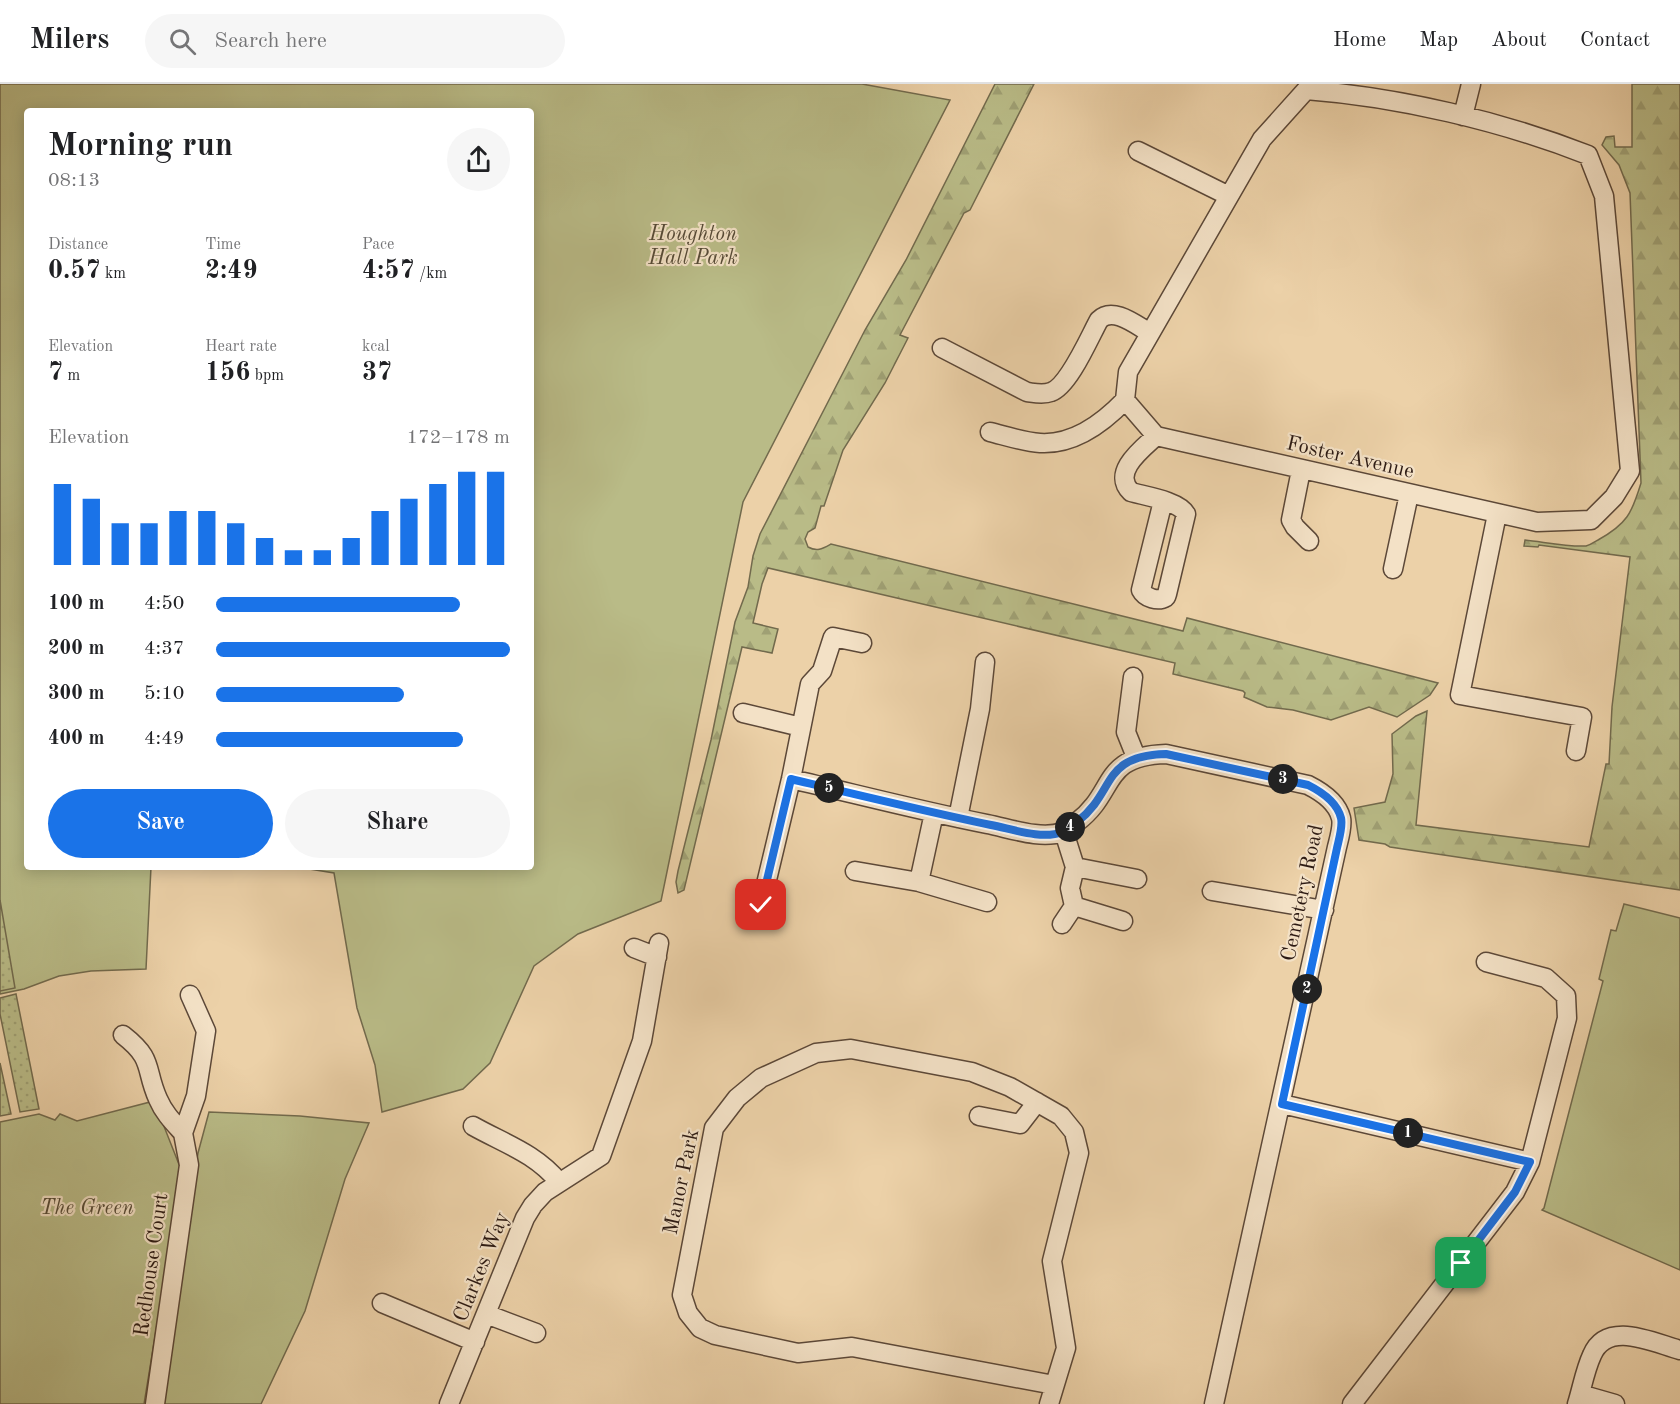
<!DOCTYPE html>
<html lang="en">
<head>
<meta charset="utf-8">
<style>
	:root { --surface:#fff; --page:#f6f6f6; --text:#202124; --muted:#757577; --line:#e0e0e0; --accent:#1a73e8 }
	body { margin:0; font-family:"Old Standard TT",serif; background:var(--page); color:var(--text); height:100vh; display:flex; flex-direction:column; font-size:22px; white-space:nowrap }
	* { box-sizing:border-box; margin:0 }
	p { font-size:20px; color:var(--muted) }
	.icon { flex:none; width:33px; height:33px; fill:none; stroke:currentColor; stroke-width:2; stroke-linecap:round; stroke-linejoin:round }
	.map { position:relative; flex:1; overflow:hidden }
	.drawer { position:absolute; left:24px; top:24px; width:510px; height:762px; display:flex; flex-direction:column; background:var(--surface); border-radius:6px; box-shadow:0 3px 15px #0003 }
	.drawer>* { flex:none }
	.pin { position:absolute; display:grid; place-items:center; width:51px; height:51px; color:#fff; margin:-26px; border-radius:12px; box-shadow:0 3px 9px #0006 }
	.km { position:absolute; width:30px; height:30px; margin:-15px; border-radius:50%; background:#222; color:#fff; font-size:16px; line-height:30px; text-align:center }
	.round { display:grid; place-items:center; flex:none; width:63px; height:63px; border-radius:32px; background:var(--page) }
	.overview { display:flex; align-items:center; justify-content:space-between; height:102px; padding:0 24px }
	h1 { font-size:33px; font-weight:700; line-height:45px }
	.stats { display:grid; grid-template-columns:repeat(3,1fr); gap:9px; height:102px; padding:6px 24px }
	.stats div { display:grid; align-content:center }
	.stats b { font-size:26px; font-weight:700 }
	.stats small { font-size:16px; font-weight:400 }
	.stats p { font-size:16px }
	.chart { height:168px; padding:12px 24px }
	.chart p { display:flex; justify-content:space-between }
	.chart svg { width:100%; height:108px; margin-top:6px; stroke:var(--accent); stroke-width:6 }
	.action { display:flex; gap:12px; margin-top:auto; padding:12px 24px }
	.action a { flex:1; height:69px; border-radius:36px; background:var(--accent); color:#fff; font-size:24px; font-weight:700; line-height:69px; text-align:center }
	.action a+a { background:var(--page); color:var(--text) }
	ul { padding:0 24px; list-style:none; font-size:20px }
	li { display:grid; grid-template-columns:96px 72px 1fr; align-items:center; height:45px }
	li i { height:15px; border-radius:8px; background:var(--accent) }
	header { display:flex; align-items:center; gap:36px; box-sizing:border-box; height:84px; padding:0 30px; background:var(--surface); border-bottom:2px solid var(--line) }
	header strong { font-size:28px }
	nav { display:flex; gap:33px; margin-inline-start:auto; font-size:21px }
	.search { width:420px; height:54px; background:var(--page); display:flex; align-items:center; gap:15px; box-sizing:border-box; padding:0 21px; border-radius:33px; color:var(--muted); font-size:22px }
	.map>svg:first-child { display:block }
</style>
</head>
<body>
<header>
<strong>Milers</strong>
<div class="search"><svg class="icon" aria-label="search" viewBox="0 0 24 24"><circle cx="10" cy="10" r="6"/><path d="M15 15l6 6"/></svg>Search here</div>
<nav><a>Home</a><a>Map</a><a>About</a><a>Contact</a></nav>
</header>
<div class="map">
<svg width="1680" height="1320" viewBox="0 0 1680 1320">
	<defs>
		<pattern id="forest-firs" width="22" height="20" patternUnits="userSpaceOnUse" patternTransform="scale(1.5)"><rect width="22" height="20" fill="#b9bb87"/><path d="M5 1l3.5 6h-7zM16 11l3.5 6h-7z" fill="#9fa074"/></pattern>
		<pattern id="garden-dots" width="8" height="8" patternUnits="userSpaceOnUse" patternTransform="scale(1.5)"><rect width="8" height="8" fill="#b9bb87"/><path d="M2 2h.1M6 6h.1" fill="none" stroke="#9fa074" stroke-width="1.8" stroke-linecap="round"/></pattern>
	</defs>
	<rect width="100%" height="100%" fill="#ecd1a8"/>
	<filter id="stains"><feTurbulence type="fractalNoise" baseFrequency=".00333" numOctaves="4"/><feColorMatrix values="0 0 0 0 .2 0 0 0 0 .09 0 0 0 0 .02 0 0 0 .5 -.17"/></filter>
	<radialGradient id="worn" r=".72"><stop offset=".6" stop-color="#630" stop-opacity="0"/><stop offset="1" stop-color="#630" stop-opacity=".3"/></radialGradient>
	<!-- forest -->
	<path fill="url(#forest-firs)" stroke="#726a4d" stroke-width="1.5" d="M 995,0 L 1034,0 L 970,126 L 964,129 L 900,251 L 908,254 L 885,299 L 843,366 L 824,422 L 821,422 L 815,444 L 808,448 L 805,455 L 808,463 C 817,468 822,465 831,460 L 1183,547 L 1187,534 L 1438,599 L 1430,611 L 1397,633 L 1369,623 L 1331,636 L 1293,626 L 1267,623 L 1244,613 L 1245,609 L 1243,607 L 1173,590 L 1175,579 L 768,484 L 762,500 L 753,539 L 778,545 L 772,569 L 742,563 L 684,806 L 678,809 L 676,798 L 678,787 L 711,656 L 735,538 L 748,503 L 753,472 L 760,450 L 865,246 L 906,176 Z
		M 1632,0 L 1680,0 L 1680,806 L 1390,763 L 1385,760 L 1359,756 L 1354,724 L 1385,718 L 1393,690 L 1392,650 L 1416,632 L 1427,627 L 1416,741 L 1589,763 L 1606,680 L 1609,680 L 1612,623 L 1630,473 L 1539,461 L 1538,463 L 1524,462 L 1525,456 C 1544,458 1567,463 1586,462 C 1591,461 1594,458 1598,456 C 1627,440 1632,429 1641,399 L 1630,109 L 1619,81 L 1602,61 L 1606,53 L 1614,52 L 1615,63 L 1632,63 Z"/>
	<!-- park -->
	<path fill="#b9bb87" stroke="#726a4d" stroke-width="1.5" d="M 0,0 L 862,0 L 950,16 L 743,418 L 661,817 L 578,850 L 534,882 L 490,979 L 463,1005 L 382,1028 L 375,981 L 357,924 L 334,789 L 297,783 L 531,783 L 531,27 L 27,27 L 27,783 L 151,783 L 146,885 L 91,887 L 59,892 L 24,905 L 0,910 Z
		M 1624,820 L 1680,834 L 1680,1186 L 1542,1126 L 1544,1124 L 1603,897 L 1599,895 L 1611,846 L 1616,847 Z
		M 154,1017 L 182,1088 L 144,1320 L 0,1320 L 0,1038 L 39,1030 L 55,1036 L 60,1030 L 77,1037 Z
		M 209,1028 L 300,1032 L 369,1039 L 345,1095 L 305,1227 L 261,1320 L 160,1320 L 198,1069 Z"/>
	<!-- garden -->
	<path fill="url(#garden-dots)" stroke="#726a4d" stroke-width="1.5" d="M 0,816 L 15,904 L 0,907 Z
		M 16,910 L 39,1025 L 20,1028 L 0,930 L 0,914 Z
		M 0,979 L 11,1030 L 0,1032 Z"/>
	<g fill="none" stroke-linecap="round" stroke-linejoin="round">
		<!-- minor casing -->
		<g stroke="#5c4838" stroke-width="21">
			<path id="minor" d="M 1306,6 C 1399,13 1501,37 1588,71 L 1604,112 L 1630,387 L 1614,413 L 1591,436 L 1537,438 L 1156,352 L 1125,316 L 1128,288 L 1262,55 Z
				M 1463,32 L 1471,0
				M 1138,67 L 1229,112
				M 942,264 L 1027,308 C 1035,309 1043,311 1051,308 C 1069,302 1090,252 1099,236 C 1113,222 1136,241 1150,249
				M 990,348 C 1006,352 1024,358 1040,359 C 1074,361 1103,339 1125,316
				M 1156,352 C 1142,365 1111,388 1131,408 C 1145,412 1179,417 1186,430 L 1167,510 L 1166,513 C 1158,518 1145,514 1141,506 L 1163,417
				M 1301,386 L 1291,436 L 1295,443 L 1309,457
				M 1497,430 L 1460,611 L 1582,633 L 1576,667
				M 1393,485 L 1409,410
				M 1133,593 L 1126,648 L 1136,673
				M 743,629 L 801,643
				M 791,695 C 856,710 921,727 987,740 C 1009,744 1040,756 1063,748 C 1068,746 1073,741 1077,738 C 1117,708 1100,672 1166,670 L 1308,701 C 1322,708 1337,718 1341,734 C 1343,742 1339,755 1337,763 L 1214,1320
				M 958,734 L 980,625 L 985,578
				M 1075,783 L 1137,795
				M 855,787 L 919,798 L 987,818
				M 919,798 L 934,729
				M 1212,807 L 1324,826
				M 761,821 L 791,695 L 810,600 L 822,587 L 833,553 L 862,559
				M 1074,822 L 1123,837
				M 1062,840 L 1074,822 L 1070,804 L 1075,783 L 1064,748
				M 634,864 L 657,873
				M 123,951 C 155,976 144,984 158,1015 C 164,1029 173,1038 183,1049
				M 1282,1020 L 1530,1078
				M 979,1032 L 1020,1040 L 1037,1018
				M 473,1042 C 505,1060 535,1069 559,1098
				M 382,1219 L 475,1258
				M 486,1230 L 536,1249
				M 1580,1310 L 1615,1320
				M 155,1320 L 189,1081 L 183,1049 L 196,1012 L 206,947 L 190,911
				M 449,1320 L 525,1134 L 533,1121 L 545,1108 L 601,1072 L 642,957 L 659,859
				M 1049,1320 L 1066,1264 L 1052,1177 L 1079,1069 L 1074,1048 L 1061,1032 L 1010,1003 L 972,988 L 851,965 L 816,969 L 761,994 L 737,1014 L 714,1044 L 682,1211 L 688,1229 L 700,1244 L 715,1251 L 798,1269 L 852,1263 L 1054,1301
				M 1352,1320 L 1515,1108 L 1530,1078 L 1567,934 L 1566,912 L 1546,894 L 1486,878
				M 1577,1320 C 1582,1304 1585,1286 1592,1271 C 1607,1235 1654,1259 1680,1266"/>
		</g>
		<!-- minor -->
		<use href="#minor" stroke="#f3e1c6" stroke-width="18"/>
	</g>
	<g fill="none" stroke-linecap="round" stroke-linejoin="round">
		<!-- route casing -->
		<g stroke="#fff" stroke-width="12">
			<path id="route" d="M 761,821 L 791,695 C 858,711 924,727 991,741 C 1012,745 1041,756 1063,748 C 1068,746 1073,741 1077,738 C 1117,707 1100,672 1166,670 L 1308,701 C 1322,708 1337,718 1341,734 C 1343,742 1339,755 1337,764 L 1282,1020 L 1530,1078 L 1515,1108 L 1461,1179"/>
		</g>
		<!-- route -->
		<use href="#route" stroke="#1a73e8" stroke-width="8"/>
	</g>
	<g text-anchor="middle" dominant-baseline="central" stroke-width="4.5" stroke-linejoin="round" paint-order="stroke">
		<!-- park labels -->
		<g font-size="21" font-style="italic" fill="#564a36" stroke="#f3e1c6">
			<text x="693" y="150">Houghton<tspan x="693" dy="24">Hall Park</tspan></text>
			<text x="87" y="1124">The Green</text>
		</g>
		<!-- street labels -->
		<g font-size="21" fill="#2c1a13" stroke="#f3e1c6">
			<text transform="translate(1350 374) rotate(13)">Foster Avenue</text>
			<text transform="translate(1303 809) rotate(-78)">Cemetery Road</text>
			<text transform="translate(682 1098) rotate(-78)">Manor Park</text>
			<text transform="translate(152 1181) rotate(-82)">Redhouse Court</text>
			<text transform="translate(482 1183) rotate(-68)">Clarkes Way</text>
		</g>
	</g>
	<rect width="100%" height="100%" filter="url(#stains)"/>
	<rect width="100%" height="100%" fill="url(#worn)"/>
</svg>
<div class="pin" style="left:1461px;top:1179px;background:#1e9e55"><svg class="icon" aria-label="arrive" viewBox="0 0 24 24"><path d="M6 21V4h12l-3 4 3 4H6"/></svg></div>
<div class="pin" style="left:761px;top:821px;background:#d93025"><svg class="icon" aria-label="check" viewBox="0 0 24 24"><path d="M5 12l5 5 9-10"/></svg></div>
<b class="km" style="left:1408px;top:1049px">1</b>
<b class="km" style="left:1307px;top:905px">2</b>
<b class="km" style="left:1283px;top:695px">3</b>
<b class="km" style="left:1070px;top:743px">4</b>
<b class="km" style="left:829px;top:704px">5</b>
<section class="drawer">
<div class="overview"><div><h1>Morning run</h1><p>08:13</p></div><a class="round"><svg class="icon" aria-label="share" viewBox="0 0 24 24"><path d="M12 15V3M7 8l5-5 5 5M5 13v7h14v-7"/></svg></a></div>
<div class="stats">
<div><p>Distance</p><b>0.57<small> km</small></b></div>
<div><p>Time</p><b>2:49</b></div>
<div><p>Pace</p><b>4:57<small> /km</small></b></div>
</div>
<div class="stats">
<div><p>Elevation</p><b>7<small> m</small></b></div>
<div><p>Heart rate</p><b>156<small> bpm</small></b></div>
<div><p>kcal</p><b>37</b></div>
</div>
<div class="chart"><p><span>Elevation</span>172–178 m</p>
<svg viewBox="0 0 160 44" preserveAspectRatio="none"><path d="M5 44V11M15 44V17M25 44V27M35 44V27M45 44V22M55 44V22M65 44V27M75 44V33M85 44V38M95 44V38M105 44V33M115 44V22M125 44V17M135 44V11M145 44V6M155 44V6"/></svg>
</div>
<ul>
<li><b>100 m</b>4:50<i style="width:83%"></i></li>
<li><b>200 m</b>4:37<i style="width:100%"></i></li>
<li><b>300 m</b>5:10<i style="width:64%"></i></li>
<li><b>400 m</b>4:49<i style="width:84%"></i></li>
</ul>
<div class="action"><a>Save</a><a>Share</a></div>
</section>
</div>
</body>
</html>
